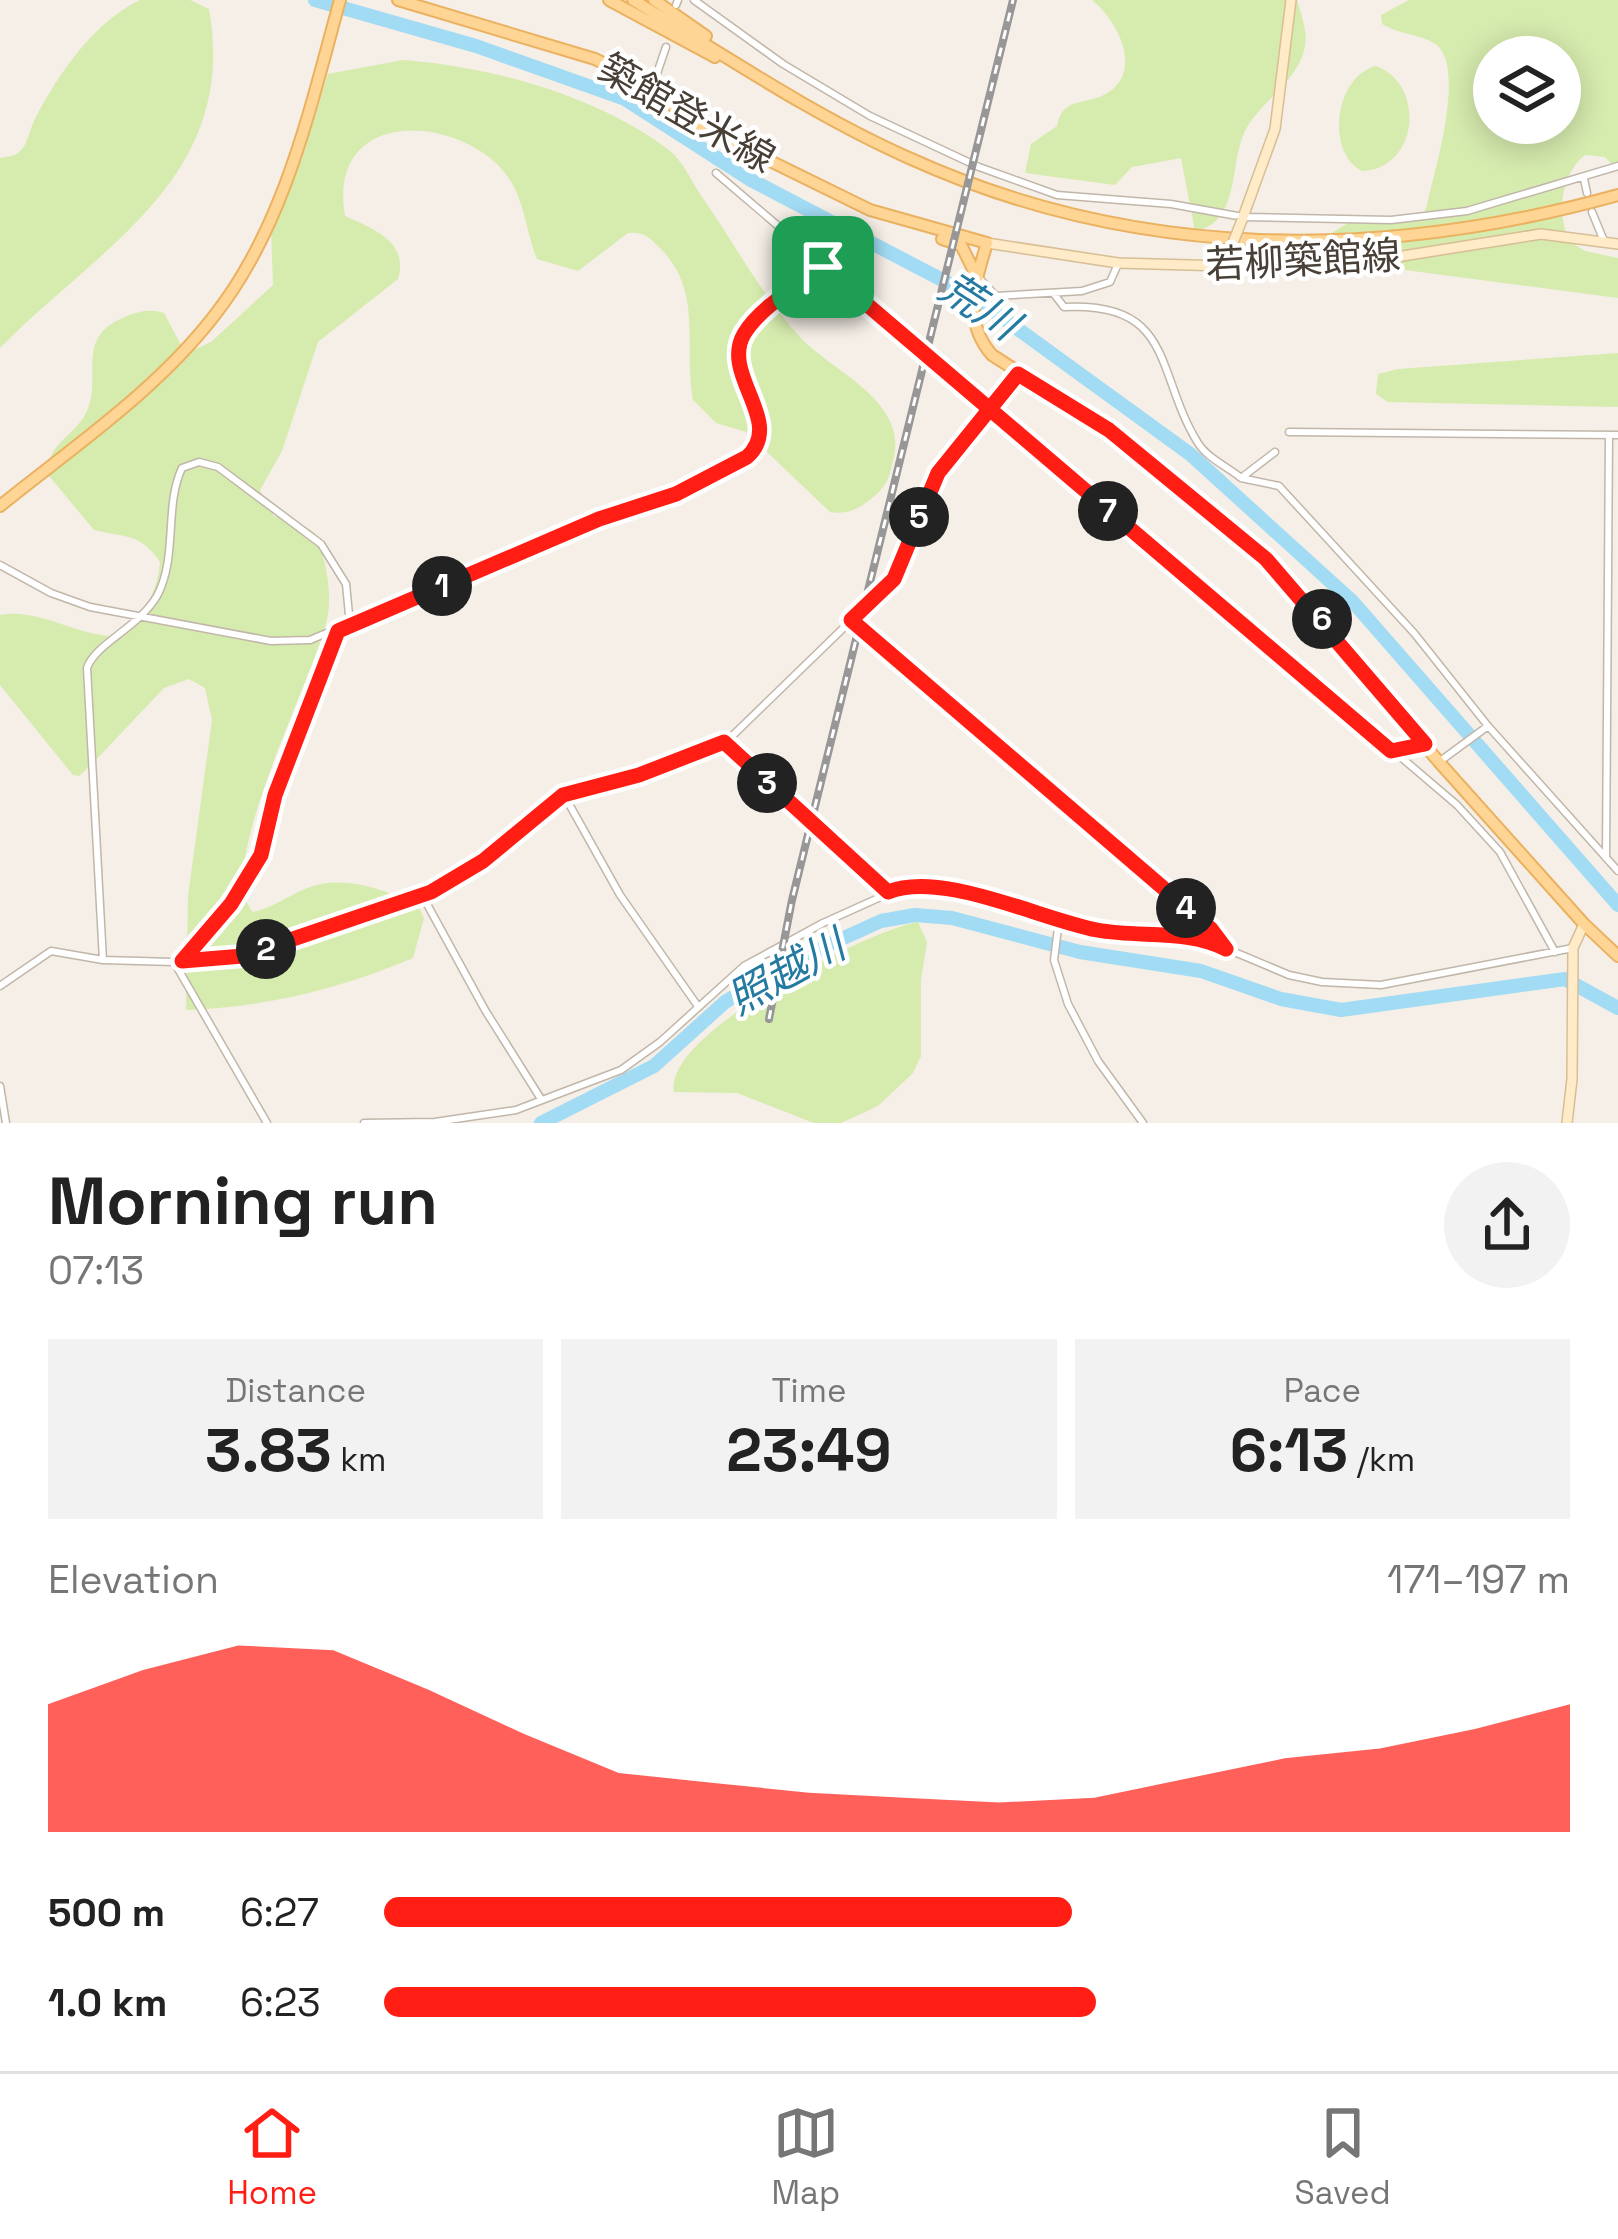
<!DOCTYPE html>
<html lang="en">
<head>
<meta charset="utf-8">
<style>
	:root { --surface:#fff; --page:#f2f2f2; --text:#222; --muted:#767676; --line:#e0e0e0; --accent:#ff1d14 }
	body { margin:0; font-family:"Space Grotesk","Noto Sans JP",sans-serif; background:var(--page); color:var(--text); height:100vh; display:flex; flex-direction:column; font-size:45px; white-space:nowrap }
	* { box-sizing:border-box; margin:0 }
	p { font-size:39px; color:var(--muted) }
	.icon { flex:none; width:66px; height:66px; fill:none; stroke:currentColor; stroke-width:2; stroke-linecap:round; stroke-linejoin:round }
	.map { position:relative; height:1123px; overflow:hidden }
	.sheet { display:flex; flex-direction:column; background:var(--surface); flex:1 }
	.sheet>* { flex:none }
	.tools { position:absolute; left:1473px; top:36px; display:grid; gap:24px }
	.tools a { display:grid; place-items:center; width:108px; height:108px; border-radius:50%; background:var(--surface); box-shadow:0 6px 30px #0003; font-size:60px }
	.pin { position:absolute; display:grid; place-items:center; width:102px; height:102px; color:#fff; margin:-51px; border-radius:24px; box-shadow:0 6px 18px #0006 }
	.km { position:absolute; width:60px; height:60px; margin:-30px; border-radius:50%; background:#222; color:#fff; font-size:33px; line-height:60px; text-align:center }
	.round { display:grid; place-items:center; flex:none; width:126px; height:126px; border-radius:63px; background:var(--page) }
	.headline { display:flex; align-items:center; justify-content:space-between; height:204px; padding:0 48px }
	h1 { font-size:66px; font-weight:700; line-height:90px }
	.metrics { display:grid; grid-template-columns:repeat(3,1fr); gap:18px; height:204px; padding:12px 48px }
	.metrics div { display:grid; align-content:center; border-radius:0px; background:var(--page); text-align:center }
	.metrics b { font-size:60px; font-weight:700 }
	.metrics small { font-size:33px; font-weight:400 }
	.metrics p { font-size:33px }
	.chart { height:336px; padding:24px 48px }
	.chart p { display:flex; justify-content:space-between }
	.chart svg { width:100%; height:216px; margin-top:12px; fill:var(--accent); opacity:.7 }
	ul { padding:0 48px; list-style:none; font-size:39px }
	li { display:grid; grid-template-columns:192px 144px 1fr; align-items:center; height:90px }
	li i { height:30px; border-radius:15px; background:var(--accent) }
	.menu { display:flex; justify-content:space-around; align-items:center; height:168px; border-top:3px solid var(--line); background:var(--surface); font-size:33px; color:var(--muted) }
	.menu a { display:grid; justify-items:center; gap:6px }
	.menu .active { color:var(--accent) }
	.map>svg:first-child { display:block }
</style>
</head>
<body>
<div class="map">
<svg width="1618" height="1123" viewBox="0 0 1618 1123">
	<rect width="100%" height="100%" fill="#f5efe7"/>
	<!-- green -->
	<path fill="#d6ebae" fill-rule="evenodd" d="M 140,0 L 190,0 L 209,9 C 239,178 100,246 0,348 L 0,158 C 6,157 14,156 18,153 C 28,146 29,130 35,119 C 59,73 93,23 140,0 Z
		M 1092,0 L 1297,0 C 1301,15 1308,31 1305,46 C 1299,81 1262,100 1246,129 C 1228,163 1242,222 1195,231 L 1181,158 L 1132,167 L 1115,185 L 1025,173 L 1031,144 L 1057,126 C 1062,95 1089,106 1109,92 C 1144,68 1115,18 1092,0 Z
		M 1409,0 L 1618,0 L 1618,171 L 1605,157 L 1585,155 C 1560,175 1557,213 1569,241 L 1585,251 L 1618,258 L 1618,298 L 1337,261 L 1325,254 L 1322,239 L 1348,223 L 1414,222 L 1422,218 L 1427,205 C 1434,172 1468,64 1434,43 C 1419,34 1398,34 1382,24 L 1381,15 ZM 1494,57 L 1560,57 L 1560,123 L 1494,123 Z
		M 403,60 C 492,67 596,95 669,150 C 682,160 691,180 700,194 C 733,241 762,296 800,337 C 832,372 910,401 893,461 C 890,474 888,483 878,493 C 861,507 852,515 830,512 L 746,432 L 716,423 L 693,400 C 683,346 704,292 660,248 C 650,238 644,231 628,233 L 578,271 L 537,259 C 524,226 525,192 498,165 C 445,113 327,112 345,216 C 373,229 409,241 398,279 L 318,342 L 282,451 L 260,490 L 274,516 L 298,522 L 315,533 C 325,557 332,588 328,614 C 319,670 211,868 253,912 C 274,907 286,897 305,889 C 343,873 384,890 418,905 L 424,918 L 413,958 C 342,988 264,1008 186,1010 L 188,896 L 212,720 L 205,688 L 189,679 L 164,688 L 91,765 L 79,776 L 73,775 L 0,685 L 0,615 C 38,608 73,634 111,636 C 142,619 157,596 160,562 C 140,532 125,538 94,530 L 49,476 C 44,445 74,437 86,413 C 104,376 72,337 127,316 C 140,311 151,309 164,313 L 182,347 L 196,349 L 211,342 L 273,285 L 271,229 L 302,159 L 328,74 Z
		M 1376,66 C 1426,84 1419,169 1362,171 C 1325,152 1335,76 1376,66 Z
		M 1618,353 L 1618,407 L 1388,402 L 1376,394 L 1378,374 L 1398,369 Z
		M 918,922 L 927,942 L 921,980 L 921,1056 L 913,1073 L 878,1106 L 841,1123 L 814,1123 L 737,1093 L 674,1092 C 662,1034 869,930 918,922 Z"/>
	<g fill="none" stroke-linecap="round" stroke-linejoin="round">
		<!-- river -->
		<path stroke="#a1dbf4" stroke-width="14" d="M 315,0 L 476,46 L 625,99 L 751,180 L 971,295 L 1190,454 L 1353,602 L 1618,905
			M 541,1123 L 654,1066 L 725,1002 L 793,961 L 881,921 L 915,915 L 952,918 L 1080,952 L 1201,971 L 1281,999 L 1341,1010 L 1565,979 L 1618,1008"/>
		<!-- street casing -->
		<g stroke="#c1b6a9" stroke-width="9">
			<path id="street" d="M 694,0 L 783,64 L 870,116 L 979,167 L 1057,195 L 1171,204 L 1243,217 L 1391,220 L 1467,211 L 1618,166
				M 676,5 L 678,0
				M 652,88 L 666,47
				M 716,173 L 1457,805 L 1500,852 L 1555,952
				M 1584,179 L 1587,193
				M 1592,212 L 1604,241
				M 980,279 L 996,296 L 1082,291 L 1110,282 L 1118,264
				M 1054,294 L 1064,307 C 1175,301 1155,374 1198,443 C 1207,458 1228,467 1241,478
				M 1289,432 L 1618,435
				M 1275,452 L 1241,478 L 1279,486 L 1414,633 L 1488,726 L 1618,871
				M 0,565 L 51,593 L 90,607 L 271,641 L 310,640 L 599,519 L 676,494 L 747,457 C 786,421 720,375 743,334 C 761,303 822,267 851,244
				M 851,620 L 1211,929 L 1224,946
				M 724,742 L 888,892
				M 1395,751 L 1423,745
				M 1439,762 L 1488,726
				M 564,795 L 620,895 L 697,1005
				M 1606,858 L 1609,435
				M 422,895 L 485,1010 L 541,1099
				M 1059,920 L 1054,960 L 1068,1004 L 1098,1061 L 1143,1123
				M 103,960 L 87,668 C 95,644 138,628 157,596 C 178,557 164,506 182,468 L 199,462 L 218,467 L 321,544 L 346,584 L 350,625
				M 182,961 L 231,904 L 261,855 L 275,795 L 337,633
				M 174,962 L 267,1123
				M 0,986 L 51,951 L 103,960 L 174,962 L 216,960 L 262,950 L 457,880 L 563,795 L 639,775 L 728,740 L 894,579 L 938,473 L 1018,373
				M 0,1086 L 6,1123
				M 364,1123 L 435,1122 L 516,1110 L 621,1070 L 660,1042 L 744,966 L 823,923 L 905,886 L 934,886 L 1093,929 L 1213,943 L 1289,975 L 1322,982 L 1381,985 L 1573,948"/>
		</g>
		<!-- secondary casing -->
		<g stroke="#d7be95" stroke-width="12">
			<path id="secondary" d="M 1242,220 L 1275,129 L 1291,0
				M 987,243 L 1118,263 L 1225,266 L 1371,261 L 1541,234 L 1618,244
				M 1567,1123 L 1572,1079 L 1573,948 L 1584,924"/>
		</g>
		<!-- primary casing -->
		<g stroke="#eab160" stroke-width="14">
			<path id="primary" d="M 398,0 L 595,59 L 637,80 L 707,130 L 870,210 L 987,243 C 975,283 962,321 992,355 L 1109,430 L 1266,559 L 1439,762 L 1584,924 L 1618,956
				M 609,0 L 715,57
				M 633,0 C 723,54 812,115 909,158 C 1136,261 1380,261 1618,195
				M 654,0 L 706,36
				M 942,239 L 961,245 L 976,275
				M 0,506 C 73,447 156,391 214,316 C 285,226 310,108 340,0"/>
		</g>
		<!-- street -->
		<use href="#street" stroke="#fff" stroke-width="6"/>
		<!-- secondary -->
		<use href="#secondary" stroke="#ffebc7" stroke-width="9"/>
		<!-- primary -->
		<use href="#primary" stroke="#ffd596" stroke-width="10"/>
		<!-- rail casing -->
		<g stroke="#979797" stroke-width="8">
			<path id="rail" d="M 769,1019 L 792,900 L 1013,0"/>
		</g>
		<!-- rail -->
		<use href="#rail" stroke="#fff" stroke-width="3" stroke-dasharray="9" stroke-linecap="butt"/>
		<!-- secondary-bridge casing -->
		<g stroke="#d7be95" stroke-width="12" stroke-linecap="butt">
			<path id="secondary-bridge" d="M 1230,250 L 1242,220"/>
		</g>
		<!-- secondary-bridge -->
		<use href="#secondary-bridge" stroke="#ffebc7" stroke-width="9"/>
	</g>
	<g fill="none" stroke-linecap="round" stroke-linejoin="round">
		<!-- route casing -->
		<g stroke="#fff" stroke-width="24">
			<path id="route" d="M 823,267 C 798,286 760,307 744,334 C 720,375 786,422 747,457 L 676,494 L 599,519 L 338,631 L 275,795 L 261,855 L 231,904 L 182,961 L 243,956 L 431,892 L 483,861 L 563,795 L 639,775 L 724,742 L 888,892 C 941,870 1040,919 1097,930 C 1140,938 1187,929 1226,949 L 1211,929 L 851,620 L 894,579 L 938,473 L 1018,374 L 1109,430 L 1266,559 L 1425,744 L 1391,751 C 1201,590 1012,428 823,267"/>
		</g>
		<!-- route -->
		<use href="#route" stroke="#ff1d14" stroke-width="15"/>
	</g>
	<g text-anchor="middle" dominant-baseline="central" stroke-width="9" stroke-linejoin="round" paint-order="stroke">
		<!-- street labels -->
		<g font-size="39" fill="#483f36" stroke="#fff">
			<text transform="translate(687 113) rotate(30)">築館登米線</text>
			<text transform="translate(1303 260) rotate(-3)">若柳築館線</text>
		</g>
		<!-- water labels -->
		<g font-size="42" font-style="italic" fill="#257aa2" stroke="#fff">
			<text transform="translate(979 306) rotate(33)">荒川</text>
			<text transform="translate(786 972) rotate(-29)">照越川</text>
		</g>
	</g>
</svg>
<div class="tools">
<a><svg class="icon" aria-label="layers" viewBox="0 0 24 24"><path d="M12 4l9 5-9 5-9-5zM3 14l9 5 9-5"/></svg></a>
</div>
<div class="pin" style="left:823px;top:267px;background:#1e9e55"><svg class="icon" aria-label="arrive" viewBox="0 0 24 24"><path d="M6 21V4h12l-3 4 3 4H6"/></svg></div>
<b class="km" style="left:442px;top:586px">1</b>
<b class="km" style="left:266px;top:949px">2</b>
<b class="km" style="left:767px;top:783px">3</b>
<b class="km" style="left:1186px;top:908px">4</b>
<b class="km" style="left:919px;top:517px">5</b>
<b class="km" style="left:1322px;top:619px">6</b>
<b class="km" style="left:1108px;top:511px">7</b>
</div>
<section class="sheet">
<div class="headline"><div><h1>Morning run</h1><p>07:13</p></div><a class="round"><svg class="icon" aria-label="share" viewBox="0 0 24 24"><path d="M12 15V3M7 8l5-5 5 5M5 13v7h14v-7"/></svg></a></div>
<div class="metrics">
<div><p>Distance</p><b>3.83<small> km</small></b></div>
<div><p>Time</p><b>23:49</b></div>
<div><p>Pace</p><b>6:13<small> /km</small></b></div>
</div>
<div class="chart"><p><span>Elevation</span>171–197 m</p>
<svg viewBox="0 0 160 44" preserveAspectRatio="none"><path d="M0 44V18L10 11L20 6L30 7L40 15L50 24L60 32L70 34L80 36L90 37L100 38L110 37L120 33L130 29L140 27L150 23L160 18V44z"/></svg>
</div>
<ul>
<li><b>500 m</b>6:27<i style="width:58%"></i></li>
<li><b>1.0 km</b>6:23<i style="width:60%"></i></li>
</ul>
</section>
<nav class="menu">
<a class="active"><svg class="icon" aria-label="home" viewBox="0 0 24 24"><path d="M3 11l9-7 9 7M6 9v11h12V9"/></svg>Home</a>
<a><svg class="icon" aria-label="map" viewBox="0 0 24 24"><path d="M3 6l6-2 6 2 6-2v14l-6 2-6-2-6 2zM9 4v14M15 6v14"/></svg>Map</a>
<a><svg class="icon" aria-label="saved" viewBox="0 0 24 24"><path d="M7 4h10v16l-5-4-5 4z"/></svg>Saved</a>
</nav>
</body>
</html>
